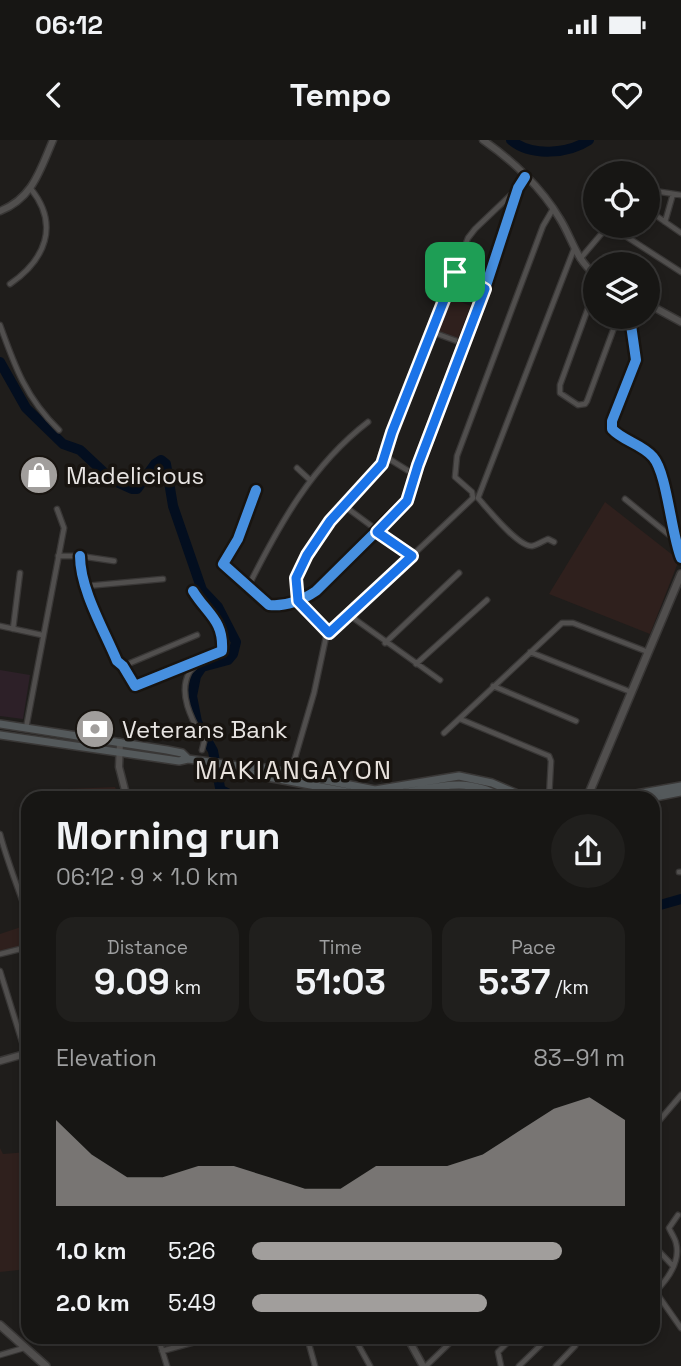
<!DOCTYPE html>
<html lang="en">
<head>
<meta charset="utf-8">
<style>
	:root { --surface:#171614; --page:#201f1d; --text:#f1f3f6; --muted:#9e9fa0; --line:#363534; --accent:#a19e9c }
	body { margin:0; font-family:"Space Grotesk",sans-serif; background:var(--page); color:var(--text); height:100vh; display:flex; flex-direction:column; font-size:26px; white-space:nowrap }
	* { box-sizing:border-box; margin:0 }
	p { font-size:23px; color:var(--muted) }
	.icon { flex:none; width:38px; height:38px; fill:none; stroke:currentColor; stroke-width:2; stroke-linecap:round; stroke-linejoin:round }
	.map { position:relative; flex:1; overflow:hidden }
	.panel { position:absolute; left:21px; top:651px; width:639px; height:553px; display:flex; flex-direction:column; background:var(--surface); border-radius:21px; box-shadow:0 4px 10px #0003,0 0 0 2px var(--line) }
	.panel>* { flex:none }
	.buttons { position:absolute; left:583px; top:21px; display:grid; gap:14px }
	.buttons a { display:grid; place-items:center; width:77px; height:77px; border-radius:50%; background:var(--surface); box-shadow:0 4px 10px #0003,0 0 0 2px var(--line); font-size:35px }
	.pin { position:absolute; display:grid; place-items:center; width:60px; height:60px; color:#fff; margin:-30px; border-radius:14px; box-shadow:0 4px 10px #0006 }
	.round { display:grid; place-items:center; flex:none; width:74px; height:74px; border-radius:37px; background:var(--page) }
	.headline { display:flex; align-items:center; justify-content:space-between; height:119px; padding:0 35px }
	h1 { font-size:38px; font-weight:600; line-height:52px }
	.metrics { display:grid; grid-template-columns:repeat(3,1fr); gap:10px; height:119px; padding:7px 35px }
	.metrics div { display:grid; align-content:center; border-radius:18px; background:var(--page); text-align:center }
	.metrics b { font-size:35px; font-weight:600 }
	.metrics small { font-size:19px; font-weight:400 }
	.metrics p { font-size:19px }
	.chart { height:196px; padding:14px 35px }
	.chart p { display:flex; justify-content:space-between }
	.chart svg { width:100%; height:126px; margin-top:7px; fill:var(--accent); opacity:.7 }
	ul { padding:0 35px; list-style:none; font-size:23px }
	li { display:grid; grid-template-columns:112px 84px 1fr; align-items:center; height:52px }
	li i { height:18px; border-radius:9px; background:var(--accent) }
	.status { display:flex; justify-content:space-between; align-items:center; height:49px; padding:0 35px; background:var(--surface); direction:ltr }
	.status svg { height:19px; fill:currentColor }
	header { display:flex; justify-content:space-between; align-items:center; height:91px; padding:0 35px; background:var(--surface); font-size:32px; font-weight:600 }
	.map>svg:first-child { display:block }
</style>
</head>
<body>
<div class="status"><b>06:12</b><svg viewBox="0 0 49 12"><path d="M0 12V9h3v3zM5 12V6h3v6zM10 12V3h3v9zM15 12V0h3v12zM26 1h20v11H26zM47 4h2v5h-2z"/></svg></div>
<header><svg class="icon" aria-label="back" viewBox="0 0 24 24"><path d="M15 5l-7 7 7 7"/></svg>Tempo<svg class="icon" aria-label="heart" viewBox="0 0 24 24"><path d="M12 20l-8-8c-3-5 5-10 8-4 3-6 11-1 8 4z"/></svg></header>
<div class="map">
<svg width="681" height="1226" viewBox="0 0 681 1226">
	<rect width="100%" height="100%" fill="#1f1d1b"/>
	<!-- commercial -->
	<path fill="#2d2028" d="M 0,530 L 30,535 L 23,579 L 0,576 Z"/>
	<!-- education -->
	<path fill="#2f201d" d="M 451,158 L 476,168 L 464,203 L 438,192 Z
		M 605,362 L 679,420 L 650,494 L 549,454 Z
		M 115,647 L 120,658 L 46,658 L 45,650 Z
		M 24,786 L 28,804 L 0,812 L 0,794 Z
		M 0,1008 L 3,1014 L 28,1012 L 28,1129 L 0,1132 Z"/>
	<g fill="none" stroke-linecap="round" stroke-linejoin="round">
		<!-- river -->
		<path stroke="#030e1f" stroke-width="10" d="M 511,0 C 531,17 568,14 589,0
			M 0,222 L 26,268 L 63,304 L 80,310 L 112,340 L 132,349 L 137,349 L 155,324 L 161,320 L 166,324 L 173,366 L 202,450 L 218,467 L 236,502 L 233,514 L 228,520 L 202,527 L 196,536 L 192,556 L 197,582 L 213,611 L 222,658
			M 221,650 L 237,658
			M 653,767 L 681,759"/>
		<!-- minor casing -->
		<g stroke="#393736" stroke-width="7">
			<path id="minor" d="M 648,50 L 681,55
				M 648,70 L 681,93
				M 665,82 L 673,54
				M 610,86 L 681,132
				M 580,119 L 608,86
				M 455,132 L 485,149
				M 10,144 C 45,120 60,85 31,49
				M 595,149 L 560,245 L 560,253 L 578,265 L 585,264 L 587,261 L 618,177
				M 627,177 L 631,185 L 636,220 L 612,281 L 612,289 C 623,301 642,304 653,317 C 667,333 671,393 681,418
				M 0,185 C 15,227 26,258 59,290
				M 432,192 L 465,204
				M 386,317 L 415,335
				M 297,328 L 310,340
				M 256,350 L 238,399 L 223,424 L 269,465 C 285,467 303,460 316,451 L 407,361 L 418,325 L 485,149 L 518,48 L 525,37
				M 625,359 L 673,398
				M 343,365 L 412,416
				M 554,402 L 548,399 C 543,401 537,405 532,406 C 518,407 488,369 478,358 L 574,109
				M 58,416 L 80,416 L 114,421
				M 80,416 C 80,449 104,490 117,521 L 123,526 L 135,546 L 222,511 C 224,480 207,474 193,451
				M 86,446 L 163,439
				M 248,447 C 279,385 312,325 368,282
				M 349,475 L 440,540
				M 0,486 L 42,495
				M 13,489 L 20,433
				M 329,493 L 298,461 L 296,438 L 307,415 L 330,381 L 382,324 L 392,292 L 468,98 L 475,89 L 518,48
				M 385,503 L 459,433
				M 530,512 L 631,552
				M 202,521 C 198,524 191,529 189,533 C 177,555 194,583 204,602 L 202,610
				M 416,524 L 487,460
				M 123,526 L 197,495
				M 493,546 L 576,581
				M 460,579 L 549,616 L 551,621 L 549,658
				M 26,588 L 64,388 L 57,369
				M 444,593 L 562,483 L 573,483 L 648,512
				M 290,635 L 314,553 L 326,497 L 473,358 L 472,352 L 455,337 L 457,316 L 543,86 L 553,69
				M 0,694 C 7,721 19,750 28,777
				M 679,732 L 681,732
				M 0,814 L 28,807
				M 0,831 L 28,921
				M 653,988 L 681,955
				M 653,1105 L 673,1126
				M 653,1148 L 681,1188
				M 655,1152 C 667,1140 681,1122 676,1103 C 675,1098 671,1093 669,1088 L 678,1075
				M 158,1197 L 167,1226
				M 307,1197 L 315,1226
				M 354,1197 L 370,1226
				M 162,1211 L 213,1197
				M 0,1215 L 24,1208
				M 426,1226 L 456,1197
				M 501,1226 L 498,1212 L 513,1197
				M 519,1226 L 549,1197
				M 556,1226 L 575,1206"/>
		</g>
		<!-- tertiary casing -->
		<g stroke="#393736" stroke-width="9">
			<path id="tertiary" d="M 483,0 C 512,20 542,48 560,79 C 572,98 576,120 595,134
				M 0,71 C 33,58 40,30 53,0
				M 648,164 L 681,182
				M 120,602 L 119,627 L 127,658
				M 0,921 L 28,913
				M 407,1197 L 423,1226"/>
		</g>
		<!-- secondary casing -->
		<g stroke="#393736" stroke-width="10">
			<path id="secondary" d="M 587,658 L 681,434
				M 0,1185 L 46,1226"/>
		</g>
		<!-- primary casing -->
		<g stroke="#393736" stroke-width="10">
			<path id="primary" d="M 0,584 L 167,610 L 182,613 L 188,619
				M 0,595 L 179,621 L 188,619 L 245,627 L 259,627 L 375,650 L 459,636 L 492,643 L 527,658
				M 245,627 L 251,634 L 369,656 C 400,657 428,645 459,645 C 476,645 492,652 507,658
				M 614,658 L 681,646
				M 650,658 L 681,652"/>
		</g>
		<!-- minor -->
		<use href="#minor" stroke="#514f4e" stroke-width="4.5"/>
		<!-- tertiary -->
		<use href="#tertiary" stroke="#514f4e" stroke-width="6"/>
		<!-- secondary -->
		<use href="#secondary" stroke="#514f4e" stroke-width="7"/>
		<!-- primary -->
		<use href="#primary" stroke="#54595b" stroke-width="7"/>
		<!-- cycleway casing -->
		<g stroke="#181410" stroke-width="15">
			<path id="cycleway" d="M 627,177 L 631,185 L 636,220 L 612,281 L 612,289 C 623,301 642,304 653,317 C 667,333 671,393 681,418
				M 256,350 L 238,399 L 223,424 L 269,465 C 285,467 303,460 316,451 L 407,361 L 418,325 L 485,149 L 518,48 L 525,37
				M 80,416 C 80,449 104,490 117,521 L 123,526 L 135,546 L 222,511 C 224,480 207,474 193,451"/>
		</g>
		<!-- cycleway -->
		<use href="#cycleway" stroke="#468fdf" stroke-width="10"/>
	</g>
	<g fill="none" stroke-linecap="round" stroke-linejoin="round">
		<!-- route casing -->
		<g stroke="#fff" stroke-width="14">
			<path id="route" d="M 455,132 L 485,149 L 418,325 L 407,361 L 377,392 L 412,416 L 329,493 L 298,461 L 296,438 L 307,415 L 330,381 L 382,324 L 392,292 Z"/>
		</g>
		<!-- route -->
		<use href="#route" stroke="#1a73e8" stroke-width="9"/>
	</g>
	<!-- icons -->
	<defs>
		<g id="shop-disc" transform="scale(2.0125)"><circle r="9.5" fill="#a19e9c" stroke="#181410"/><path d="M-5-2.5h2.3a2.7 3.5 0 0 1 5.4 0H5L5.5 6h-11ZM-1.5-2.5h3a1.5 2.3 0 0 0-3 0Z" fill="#fff"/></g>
		<g id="bank-disc" transform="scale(2.0125)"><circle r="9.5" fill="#a19e9c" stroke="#181410"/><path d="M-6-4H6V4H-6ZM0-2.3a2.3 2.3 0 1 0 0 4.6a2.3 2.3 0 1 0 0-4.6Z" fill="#fff"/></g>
	</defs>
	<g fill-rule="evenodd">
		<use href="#shop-disc" x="39" y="335"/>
		<use href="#bank-disc" x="95" y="589"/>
	</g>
	<g text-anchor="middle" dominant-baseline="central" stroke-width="7" stroke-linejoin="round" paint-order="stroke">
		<!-- poi labels -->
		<g font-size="24" fill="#e7e4e2" stroke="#181410" text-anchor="start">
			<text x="66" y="335">Madelicious</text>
			<text x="122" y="589">Veterans Bank</text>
		</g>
		<!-- neighbourhood labels -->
		<g font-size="26" letter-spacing="2" fill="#e8e2dd" stroke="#181410">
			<text x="294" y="630">MAKIANGAYON</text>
		</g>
	</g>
</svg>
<div class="buttons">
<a><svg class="icon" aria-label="locate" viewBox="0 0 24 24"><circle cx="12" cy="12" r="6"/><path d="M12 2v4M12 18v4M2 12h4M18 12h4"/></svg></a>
<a><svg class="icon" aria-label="layers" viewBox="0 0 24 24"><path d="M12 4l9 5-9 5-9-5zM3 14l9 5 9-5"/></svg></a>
</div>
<div class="pin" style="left:455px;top:132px;background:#1e9e55"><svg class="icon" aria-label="arrive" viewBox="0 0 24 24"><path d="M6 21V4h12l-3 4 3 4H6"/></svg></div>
<section class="panel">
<div class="headline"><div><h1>Morning run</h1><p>06:12 · 9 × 1.0 km</p></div><a class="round"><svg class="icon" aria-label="share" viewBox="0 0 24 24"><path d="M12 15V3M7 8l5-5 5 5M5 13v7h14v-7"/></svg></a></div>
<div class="metrics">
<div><p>Distance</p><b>9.09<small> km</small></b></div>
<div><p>Time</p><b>51:03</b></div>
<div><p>Pace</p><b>5:37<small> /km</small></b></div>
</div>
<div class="chart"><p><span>Elevation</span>83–91 m</p>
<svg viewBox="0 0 160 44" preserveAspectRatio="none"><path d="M0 44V14L10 26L20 34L30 34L40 30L50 30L60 34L70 38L80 38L90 30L100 30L110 30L120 26L130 18L140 10L150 6L160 14V44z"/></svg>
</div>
<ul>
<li><b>1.0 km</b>5:26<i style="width:83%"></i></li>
<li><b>2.0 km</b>5:49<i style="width:63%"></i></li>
</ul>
</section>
</div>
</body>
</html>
